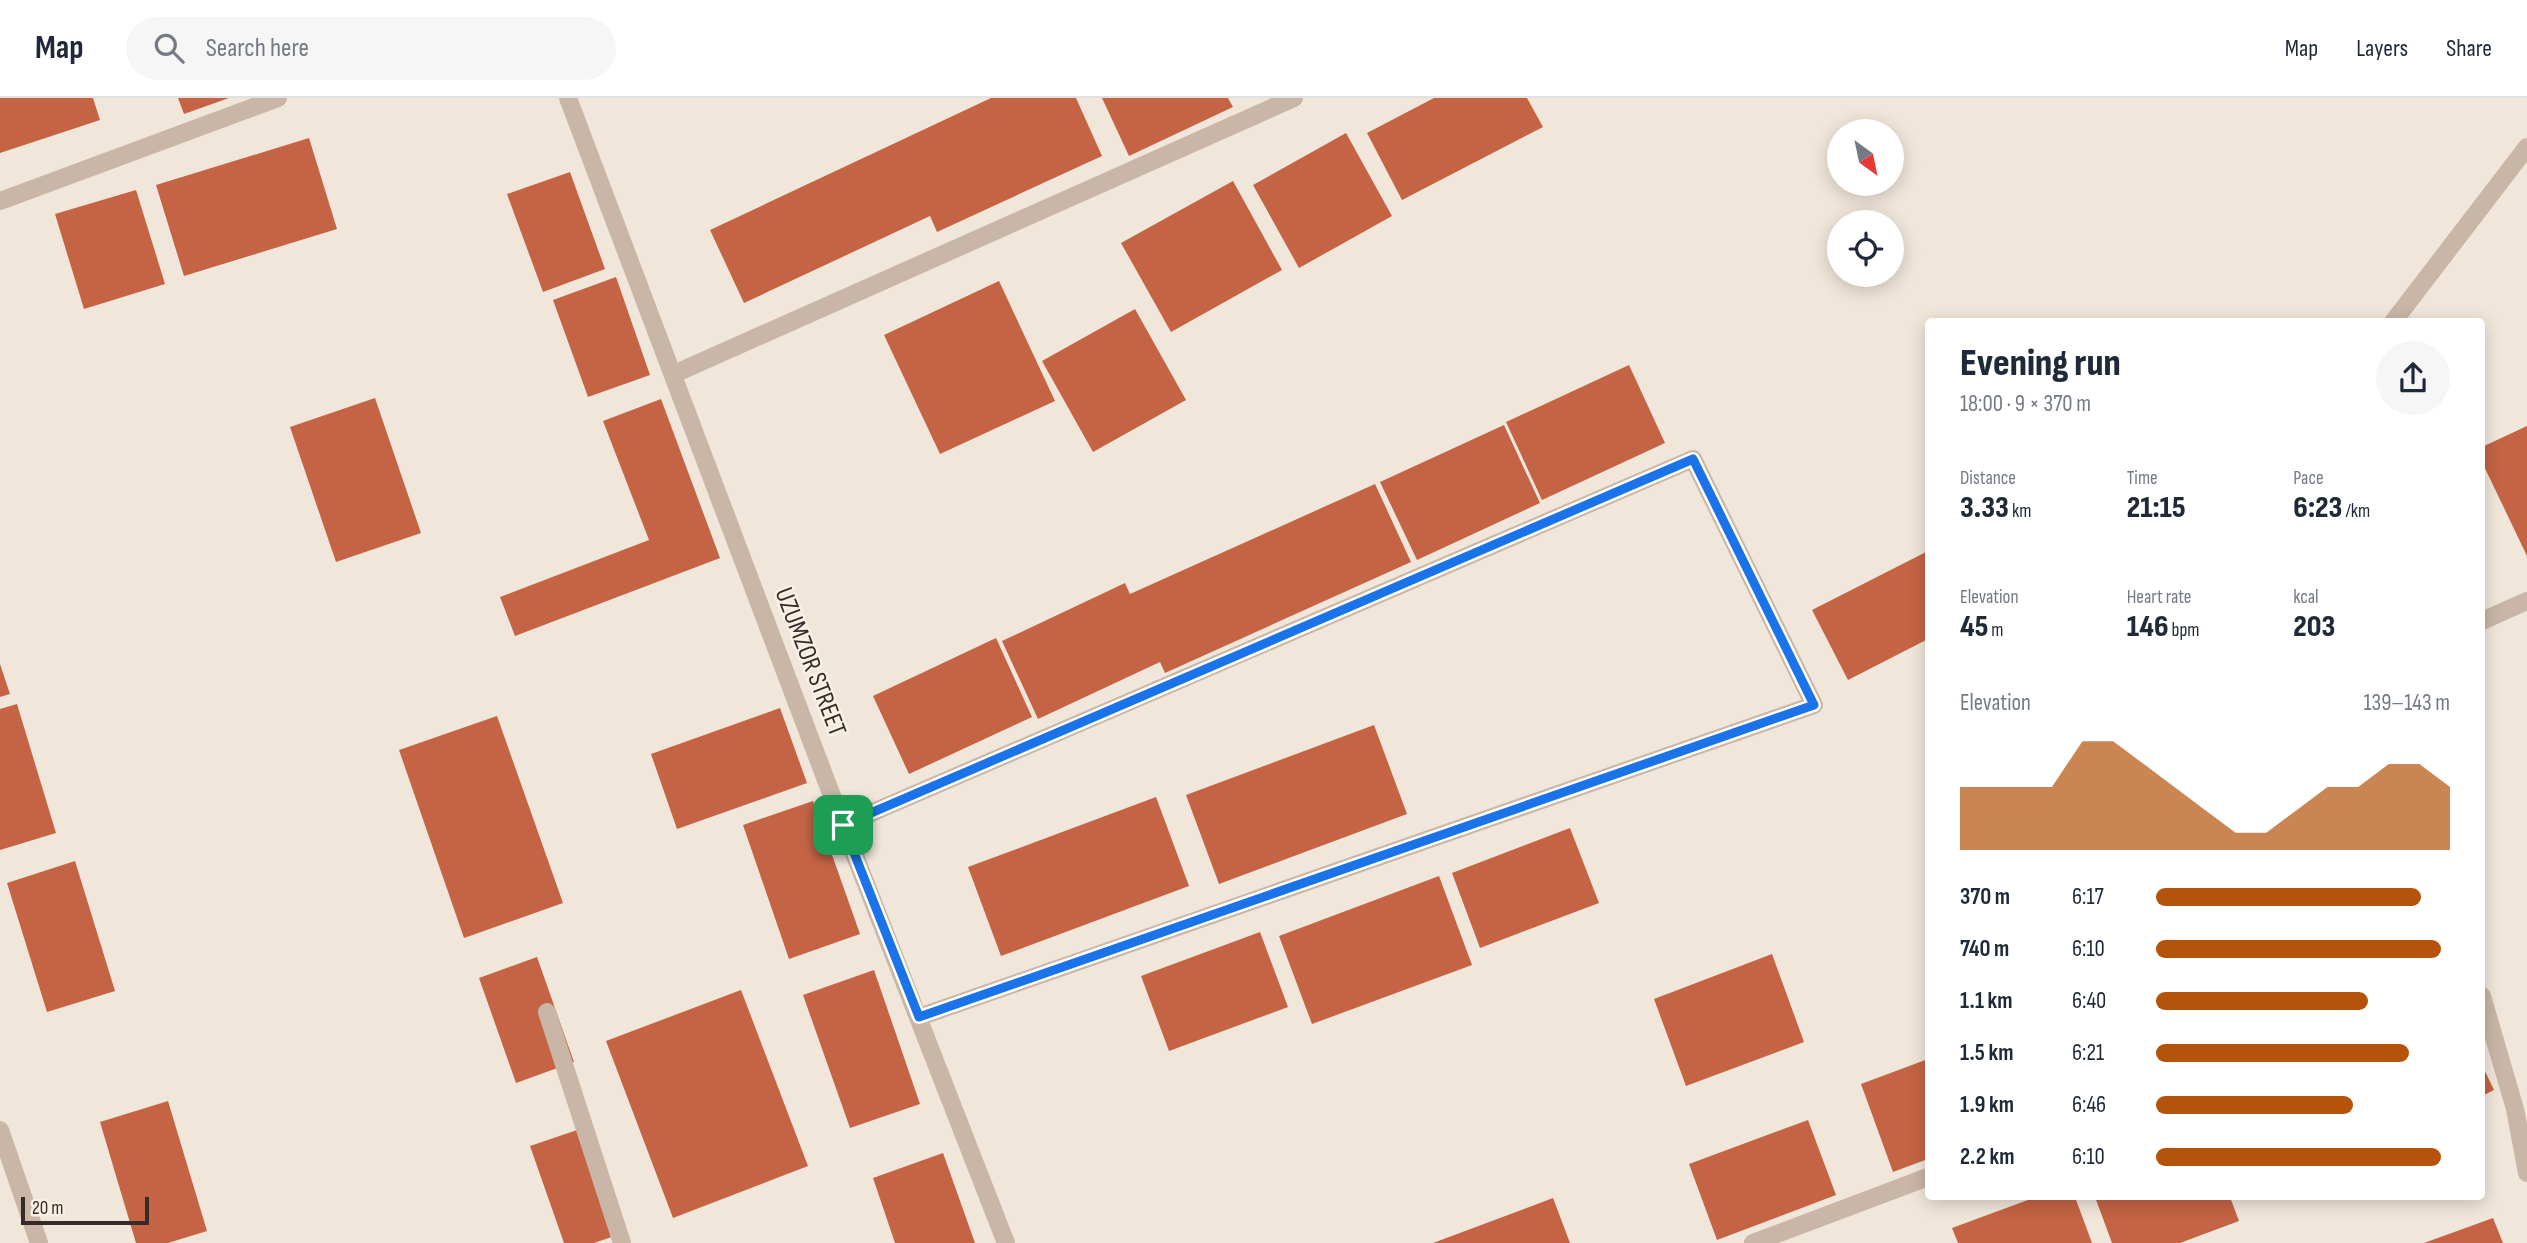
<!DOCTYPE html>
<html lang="en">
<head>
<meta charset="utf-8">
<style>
	:root { --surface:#fff; --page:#f6f6f7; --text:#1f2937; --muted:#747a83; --line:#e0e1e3; --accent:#b45309 }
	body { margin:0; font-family:"Sofia Sans Condensed",sans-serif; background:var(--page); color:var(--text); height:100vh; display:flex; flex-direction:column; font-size:26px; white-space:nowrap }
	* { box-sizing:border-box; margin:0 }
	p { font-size:23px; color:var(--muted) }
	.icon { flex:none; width:38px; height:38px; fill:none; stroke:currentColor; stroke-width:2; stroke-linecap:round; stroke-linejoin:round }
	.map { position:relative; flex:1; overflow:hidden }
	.panel { position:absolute; left:1925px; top:220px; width:560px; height:882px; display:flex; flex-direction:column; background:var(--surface); border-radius:7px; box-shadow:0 4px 18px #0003 }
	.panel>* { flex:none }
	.needle { width:46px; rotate:147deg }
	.buttons { position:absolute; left:1827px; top:21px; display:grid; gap:14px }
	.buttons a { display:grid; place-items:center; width:77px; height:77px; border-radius:50%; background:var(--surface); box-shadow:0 4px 18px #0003; font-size:35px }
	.scale { position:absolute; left:21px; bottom:18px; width:128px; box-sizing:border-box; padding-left:7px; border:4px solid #352b27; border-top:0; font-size:19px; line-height:24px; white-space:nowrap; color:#352b27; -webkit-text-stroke:5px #f9f0e6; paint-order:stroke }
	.pin { position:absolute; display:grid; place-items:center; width:60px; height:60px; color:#fff; margin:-30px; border-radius:14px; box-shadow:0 4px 10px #0006 }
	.round { display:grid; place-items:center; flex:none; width:74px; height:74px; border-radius:37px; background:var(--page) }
	.overview { display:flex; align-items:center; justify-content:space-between; height:119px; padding:0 35px }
	h1 { font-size:38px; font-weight:800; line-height:52px }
	.metrics { display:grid; grid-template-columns:repeat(3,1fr); gap:10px; height:119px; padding:7px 35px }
	.metrics div { display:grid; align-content:center }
	.metrics b { font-size:30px; font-weight:800 }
	.metrics small { font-size:19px; font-weight:400 }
	.metrics p { font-size:19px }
	.chart { height:196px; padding:14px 35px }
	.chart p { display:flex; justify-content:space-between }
	.chart svg { width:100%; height:126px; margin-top:7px; fill:var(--accent); opacity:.7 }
	ul { padding:0 35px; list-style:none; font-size:23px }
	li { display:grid; grid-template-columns:112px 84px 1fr; align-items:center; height:52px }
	li i { height:18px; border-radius:9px; background:var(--accent) }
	header { display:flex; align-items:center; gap:42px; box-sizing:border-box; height:98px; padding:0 35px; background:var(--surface); border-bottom:2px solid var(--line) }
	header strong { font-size:33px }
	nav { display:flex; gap:38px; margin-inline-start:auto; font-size:24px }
	.search { width:490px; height:63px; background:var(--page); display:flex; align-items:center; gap:18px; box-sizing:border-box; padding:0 24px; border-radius:38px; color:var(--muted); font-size:26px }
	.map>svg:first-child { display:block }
</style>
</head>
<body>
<header>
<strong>Map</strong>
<div class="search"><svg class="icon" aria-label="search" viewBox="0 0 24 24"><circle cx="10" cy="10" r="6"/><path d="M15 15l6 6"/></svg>Search here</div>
<nav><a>Map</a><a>Layers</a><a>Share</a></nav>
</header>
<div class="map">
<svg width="2527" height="1145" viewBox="0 0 2527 1145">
	<rect width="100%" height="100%" fill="#f1e6da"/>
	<!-- building -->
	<path fill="#c46444" d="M 0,0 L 93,0 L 100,22 L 0,55 Z
		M 178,0 L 229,0 L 184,16 Z
		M 991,0 L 1076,0 L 1102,58 L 937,134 L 930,118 L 744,205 L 710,132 Z
		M 1102,0 L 1228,0 L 1233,9 L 1129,58 Z
		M 1434,0 L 1527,0 L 1543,29 L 1402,102 L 1367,35 Z
		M 1346,35 L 1392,118 L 1299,170 L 1253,87 Z
		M 309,40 L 337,131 L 184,178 L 156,87 Z
		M 570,74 L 605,171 L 543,194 L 507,96 Z
		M 1233,83 L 1282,172 L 1171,234 L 1121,145 Z
		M 136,92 L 165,186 L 84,211 L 55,116 Z
		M 616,179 L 650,277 L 588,299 L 553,202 Z
		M 999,183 L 1055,303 L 940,356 L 884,237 Z
		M 1135,211 L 1186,302 L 1093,354 L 1042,263 Z
		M 1629,267 L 1665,345 L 1542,402 L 1506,324 Z
		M 375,300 L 421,435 L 336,464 L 290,329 Z
		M 661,301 L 720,460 L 515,538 L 500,499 L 649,442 L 603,323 Z
		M 1504,327 L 1540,405 L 1417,462 L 1380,384 Z
		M 2527,328 L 2527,458 L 2482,364 L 2482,349 Z
		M 1375,386 L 1411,464 L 1165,575 L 1160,564 L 1038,621 L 1002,543 L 1125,485 L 1130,496 Z
		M 1928,453 L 1928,541 L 1848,582 L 1812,512 Z
		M 996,540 L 1032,619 L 909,676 L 873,598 Z
		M 0,566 L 10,596 L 0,599 Z
		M 17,606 L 56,735 L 0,752 L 0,611 Z
		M 780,610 L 807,685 L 677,731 L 651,656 Z
		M 497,618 L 563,805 L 464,840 L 399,652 Z
		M 1374,627 L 1407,716 L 1219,786 L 1186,697 Z
		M 1156,699 L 1189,788 L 1001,858 L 968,769 Z
		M 813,703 L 860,836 L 789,861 L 743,727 Z
		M 1570,730 L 1599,805 L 1480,850 L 1452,775 Z
		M 75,763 L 115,893 L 47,914 L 7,785 Z
		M 1439,778 L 1472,867 L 1312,926 L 1279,838 Z
		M 1260,834 L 1288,909 L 1169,953 L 1141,878 Z
		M 1772,856 L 1804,944 L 1686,988 L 1654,901 Z
		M 537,859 L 574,964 L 516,985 L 479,880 Z
		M 874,872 L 920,1006 L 850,1030 L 803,897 Z
		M 741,892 L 808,1068 L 673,1120 L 606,943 Z
		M 1928,961 L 1928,1061 L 1893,1074 L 1861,986 Z
		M 2482,967 L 2494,992 L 2482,998 Z
		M 168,1003 L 207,1133 L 168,1145 L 136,1145 L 100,1024 Z
		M 1808,1022 L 1836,1097 L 1717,1142 L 1689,1066 Z
		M 589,1028 L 626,1134 L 594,1145 L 564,1145 L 530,1048 Z
		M 943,1055 L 975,1145 L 895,1145 L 873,1080 Z
		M 2036,1099 L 2075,1099 L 2092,1145 L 1958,1145 L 1952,1130 Z
		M 2095,1099 L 2230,1099 L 2239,1123 L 2180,1145 L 2112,1145 Z
		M 1553,1100 L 1570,1145 L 1433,1145 Z
		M 2493,1120 L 2503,1145 L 2424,1145 Z"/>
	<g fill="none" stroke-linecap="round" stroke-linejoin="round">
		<!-- minor -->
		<path stroke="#c9b6a6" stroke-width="18" d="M 568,0 L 843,727 L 1006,1145
			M 0,103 L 278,0
			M 2393,224 L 2527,49
			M 674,276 L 1294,0
			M 2482,523 L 2527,503
			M 843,727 L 1693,361 L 1814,607 L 919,919
			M 2482,898 L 2515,1011 L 2527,1075
			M 547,914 L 622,1145
			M 0,1032 L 39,1145
			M 1753,1145 L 1928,1079"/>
	</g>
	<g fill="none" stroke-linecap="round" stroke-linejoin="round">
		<!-- route casing -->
		<g stroke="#fff" stroke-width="14">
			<path id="route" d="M 1693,361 L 1814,607 L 919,919 L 843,727 Z"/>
		</g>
		<!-- route -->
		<use href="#route" stroke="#1a73e8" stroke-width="9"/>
	</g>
	<g text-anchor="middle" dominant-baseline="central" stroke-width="5" stroke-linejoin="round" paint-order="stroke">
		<!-- street labels -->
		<g font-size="26" fill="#352b27" stroke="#f9f0e6">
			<text transform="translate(810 564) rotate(69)">UZUMZOR STREET</text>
		</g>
	</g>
</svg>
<div class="buttons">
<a><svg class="needle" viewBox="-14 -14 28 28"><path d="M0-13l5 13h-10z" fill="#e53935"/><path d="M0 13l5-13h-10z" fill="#747a83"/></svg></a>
<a><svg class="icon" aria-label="locate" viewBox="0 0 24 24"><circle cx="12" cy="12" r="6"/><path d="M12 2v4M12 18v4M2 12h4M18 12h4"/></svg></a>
</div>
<div class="scale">20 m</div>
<div class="pin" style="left:843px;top:727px;background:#1e9e55"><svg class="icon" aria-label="arrive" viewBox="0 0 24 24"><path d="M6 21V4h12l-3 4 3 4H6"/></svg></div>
<section class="panel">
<div class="overview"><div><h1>Evening run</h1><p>18:00 · 9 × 370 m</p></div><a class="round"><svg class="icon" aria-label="share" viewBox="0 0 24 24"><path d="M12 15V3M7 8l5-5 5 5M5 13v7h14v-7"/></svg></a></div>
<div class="metrics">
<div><p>Distance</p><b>3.33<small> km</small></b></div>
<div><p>Time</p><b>21:15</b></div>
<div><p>Pace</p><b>6:23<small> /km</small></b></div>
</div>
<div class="metrics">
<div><p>Elevation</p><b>45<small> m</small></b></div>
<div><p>Heart rate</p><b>146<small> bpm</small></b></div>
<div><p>kcal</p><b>203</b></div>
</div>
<div class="chart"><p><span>Elevation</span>139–143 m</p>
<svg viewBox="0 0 160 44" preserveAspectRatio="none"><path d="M0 44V22L10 22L20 22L30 22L40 6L50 6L60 14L70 22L80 30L90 38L100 38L110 30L120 22L130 22L140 14L150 14L160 22V44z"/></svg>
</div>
<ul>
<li><b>370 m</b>6:17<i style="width:90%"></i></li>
<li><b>740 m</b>6:10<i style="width:97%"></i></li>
<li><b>1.1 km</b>6:40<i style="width:72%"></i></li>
<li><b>1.5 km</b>6:21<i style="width:86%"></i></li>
<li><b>1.9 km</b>6:46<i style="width:67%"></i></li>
<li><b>2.2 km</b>6:10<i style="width:97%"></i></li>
</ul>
</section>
</div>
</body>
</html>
